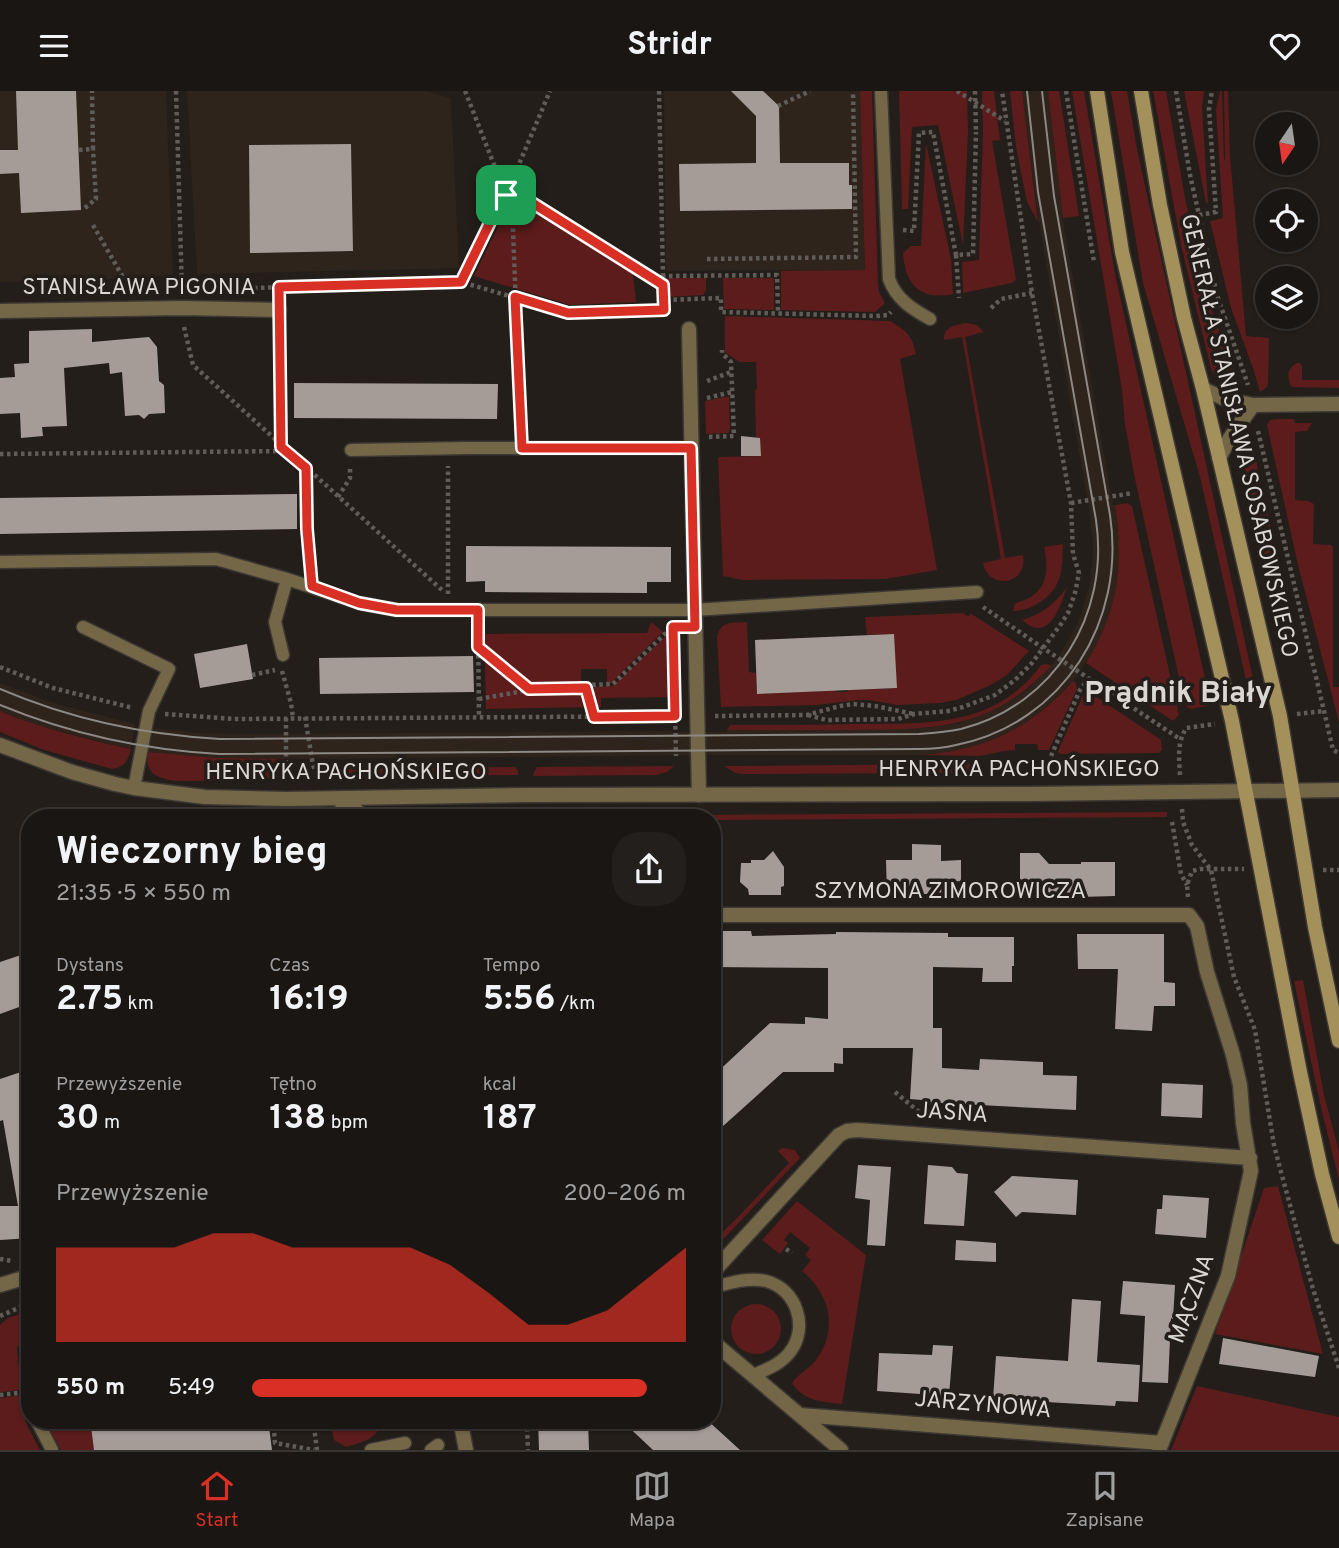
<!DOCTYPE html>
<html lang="pl">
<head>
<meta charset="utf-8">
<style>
	:root { --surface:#1a1613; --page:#231f1c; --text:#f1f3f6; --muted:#9f9fa0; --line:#383533; --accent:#d93025 }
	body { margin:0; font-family:Overpass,sans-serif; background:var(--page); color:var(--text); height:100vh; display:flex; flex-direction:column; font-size:26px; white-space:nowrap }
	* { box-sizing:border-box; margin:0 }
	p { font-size:23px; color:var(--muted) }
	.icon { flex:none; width:38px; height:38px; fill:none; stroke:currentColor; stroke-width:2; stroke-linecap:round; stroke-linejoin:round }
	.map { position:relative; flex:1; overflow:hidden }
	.side { position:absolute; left:21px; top:718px; width:700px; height:620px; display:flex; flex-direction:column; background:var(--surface); border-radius:28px; box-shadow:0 2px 5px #0004,0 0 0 2px var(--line) }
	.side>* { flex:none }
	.needle { width:46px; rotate:193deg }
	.fabs { position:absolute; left:1255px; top:21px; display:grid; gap:14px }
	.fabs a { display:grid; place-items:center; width:63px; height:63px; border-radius:50%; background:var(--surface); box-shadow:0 2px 5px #0004,0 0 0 2px var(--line); font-size:35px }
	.pin { position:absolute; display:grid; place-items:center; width:60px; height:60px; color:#fff; margin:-30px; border-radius:14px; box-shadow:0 4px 10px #0006 }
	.round { display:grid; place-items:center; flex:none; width:74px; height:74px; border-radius:28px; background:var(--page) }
	.overview { display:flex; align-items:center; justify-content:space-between; height:119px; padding:0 35px }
	h1 { font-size:38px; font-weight:700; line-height:52px }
	.metrics { display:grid; grid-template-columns:repeat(3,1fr); gap:10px; height:119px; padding:7px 35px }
	.metrics div { display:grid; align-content:center }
	.metrics b { font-size:35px; font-weight:700 }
	.metrics small { font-size:19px; font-weight:400 }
	.metrics p { font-size:19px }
	.chart { height:196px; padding:14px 35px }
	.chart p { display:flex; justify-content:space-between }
	.chart svg { width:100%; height:126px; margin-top:7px; fill:var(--accent); opacity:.7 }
	ul { padding:0 35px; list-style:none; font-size:23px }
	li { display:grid; grid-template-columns:112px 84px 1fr; align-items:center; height:52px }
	li i { height:18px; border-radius:9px; background:var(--accent) }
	header { display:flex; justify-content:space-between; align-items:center; height:91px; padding:0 35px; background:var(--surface); font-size:32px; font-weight:700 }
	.menu { display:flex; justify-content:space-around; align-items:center; height:98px; border-top:2px solid var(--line); background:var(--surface); font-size:19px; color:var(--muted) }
	.menu a { display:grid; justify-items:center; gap:4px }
	.menu .current { color:var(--accent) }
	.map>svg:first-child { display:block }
</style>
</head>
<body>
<header><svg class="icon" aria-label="menu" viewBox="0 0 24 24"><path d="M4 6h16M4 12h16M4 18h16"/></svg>Stridr<svg class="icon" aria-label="heart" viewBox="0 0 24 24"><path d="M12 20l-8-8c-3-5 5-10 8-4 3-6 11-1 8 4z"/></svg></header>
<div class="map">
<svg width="1339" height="1359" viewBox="0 0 1339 1359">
	<rect width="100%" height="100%" fill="#231e19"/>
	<!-- built -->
	<path fill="#2e241b" d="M 0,0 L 166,0 L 173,184 L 121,188 L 0,191 Z
		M 187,0 L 425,0 L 451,7 L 459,177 L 197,183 Z
		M 664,0 L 860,0 L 865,179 L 666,180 Z
		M 1022,0 L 1048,0 L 1064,136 L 1113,414 L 1115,414 L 1120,457 L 1115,501 L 1108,528 L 1098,552 L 1086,572 L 1073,590 L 1040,622 L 1015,638 L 981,654 L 957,660 L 921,664 L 726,664 L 279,668 L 218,667 L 149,661 L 154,637 L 197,642 L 246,643 L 670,640 L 671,641 L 726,641 L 727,639 L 926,637 L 958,633 L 1002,615 L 1027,599 L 1058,567 L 1070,547 L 1079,529 L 1090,492 L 1093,458 L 1089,418 L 1039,131 Z
		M 0,592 L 57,613 L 135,633 L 131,658 L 60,640 L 33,633 L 0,620 Z"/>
	<!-- green -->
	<path fill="#5b1c1b" d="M 860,0 L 872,0 L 878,193 L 879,201 L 885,212 L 875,221 L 781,219 L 781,180 L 865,179 Z
		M 899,0 L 967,0 L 968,42 L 963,154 L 938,34 L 912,36 L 908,118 L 902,118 Z
		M 982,0 L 994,0 L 1000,49 L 992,50 L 1016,188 L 1012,192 L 963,202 L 962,171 L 979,169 L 983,41 Z
		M 1010,0 L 1022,0 L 1038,131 L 1027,111 L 1016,56 Z
		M 1048,0 L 1059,0 L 1079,125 L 1063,127 Z
		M 1072,0 L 1084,0 L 1115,183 L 1211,614 L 1190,618 L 1185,614 L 1135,388 L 1125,334 L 1122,299 Z
		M 1111,0 L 1127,0 L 1137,58 L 1258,610 L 1251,611 L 1200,386 L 1143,192 Z
		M 1153,0 L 1166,0 L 1185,107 L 1207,205 L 1240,302 C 1226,299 1218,291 1211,278 L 1181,154 Z
		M 1184,0 L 1204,0 L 1202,16 L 1208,112 L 1206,112 Z
		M 1220,0 L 1222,0 L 1224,69 L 1225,68 L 1224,0 L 1228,0 L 1230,65 L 1246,245 L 1269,247 L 1268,292 L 1267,296 L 1260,301 L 1254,280 L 1231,217 L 1210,130 L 1223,127 L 1216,19 Z
		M 926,52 L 951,168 L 953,203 C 921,210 905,194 903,162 L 911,155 L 921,155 Z
		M 531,120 L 633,182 L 636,211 L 570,214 L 474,185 L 504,123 Z
		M 666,187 L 706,187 L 706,199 L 703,204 L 667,206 Z
		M 723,187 L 774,187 L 774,219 L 724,218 Z
		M 725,225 L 890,230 C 906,240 912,243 916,263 L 900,268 L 937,479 L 885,488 L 742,489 L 723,485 L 718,366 L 760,365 L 756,347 L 755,299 L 757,298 L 756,271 L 739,271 L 725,261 Z
		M 966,232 L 977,234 L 984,241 L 965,246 L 1005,467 L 1023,464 C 1028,494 989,500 983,472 L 1001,468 L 962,246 L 944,249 C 943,236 955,234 966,232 Z
		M 1297,272 L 1300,272 L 1302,275 L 1302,289 L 1339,289 L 1339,297 L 1292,296 C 1286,287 1287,277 1297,272 Z
		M 729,305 L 730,339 L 728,342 L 706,343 L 705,310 Z
		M 1280,328 L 1294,328 L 1295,332 L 1312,332 L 1307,340 L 1295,341 L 1295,409 L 1308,410 L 1314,413 L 1313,453 L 1331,454 L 1333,456 L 1333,596 L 1339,596 L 1339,631 L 1298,474 L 1267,334 L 1270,329 Z
		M 1249,337 L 1282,488 L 1270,491 L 1241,363 L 1242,348 Z
		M 1127,412 L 1132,415 L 1179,624 L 1173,630 L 1086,572 C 1118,521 1124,473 1115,414 Z
		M 1063,453 C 1062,464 1063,478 1059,488 C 1053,506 1032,520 1013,520 L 1015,512 C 1046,505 1050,483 1044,456 Z
		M 1067,496 C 1063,508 1054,538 1038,537 C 1032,537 1027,533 1022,529 C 1042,523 1055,513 1067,496 Z
		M 964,522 L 965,524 L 969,525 L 970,522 L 1029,560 L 1007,584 L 991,594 L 956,609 L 940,612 L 898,614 L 869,609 L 858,609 L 817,614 L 721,616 L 717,546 C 721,529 732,532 747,531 L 749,581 L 756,582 L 757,603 L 835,599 L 836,601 L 847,601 L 848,599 L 896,597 L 894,543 L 867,544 L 865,526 Z
		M 651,531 L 663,541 L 611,592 L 607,592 L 607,578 L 581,578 L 581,595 L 530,597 L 485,558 L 484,543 L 647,542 Z
		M 667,544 L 669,546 L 672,606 L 601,607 L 601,616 L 486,618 L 485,564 L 528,600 L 590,599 L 591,596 L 613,595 Z
		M 1047,573 L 1051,575 C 989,641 934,638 850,639 C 809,639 768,639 727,639 L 730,634 C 771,634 813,634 854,633 C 924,632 994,638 1041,574 Z
		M 1073,590 L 1076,592 L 1077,598 L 1049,659 L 1038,659 L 1037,653 L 1015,653 L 1015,659 L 1004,660 L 980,665 L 921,664 C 985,659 1030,638 1073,590 Z
		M 1089,601 L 1161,649 L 1162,659 L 1159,662 L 1059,663 L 1058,660 L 1084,602 Z
		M 0,620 C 42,638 87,648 131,658 C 128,670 125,676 112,678 L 44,659 L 0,641 Z
		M 149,661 L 218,667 L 279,668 L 278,687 C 251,687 223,690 195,690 C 184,690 172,691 162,687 C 149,683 145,673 149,661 Z
		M 973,673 L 973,679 L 954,682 L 742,683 L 735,682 L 724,675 Z
		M 674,675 L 667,681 L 656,684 L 533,685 L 534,681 L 537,676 Z
		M 515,676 L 518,680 L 518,684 L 336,686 L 321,678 Z
		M 1167,721 L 1167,726 L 712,729 L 712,726 L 535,726 L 534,725 Z
		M 1303,889 L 1324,1004 L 1339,1060 L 1339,1089 L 1322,1021 L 1294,890 Z
		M 782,1057 L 795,1059 L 800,1067 L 712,1160 L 712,1151 L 736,1128 L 789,1072 L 778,1060 Z
		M 1278,1095 L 1323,1263 L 1215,1243 L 1264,1097 Z
		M 797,1110 L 866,1164 L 842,1313 C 822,1311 803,1310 792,1292 C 798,1283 809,1278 816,1269 C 839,1238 830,1203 802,1180 L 811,1169 L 805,1164 L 810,1157 L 790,1141 L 784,1149 L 788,1152 L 780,1163 L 762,1149 Z
		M731 1238a25 25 0 1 1 50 0a25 25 0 1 1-50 0Z
		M 30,1220 L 30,1241 L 27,1242 L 17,1257 L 21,1299 L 0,1301 L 0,1234 L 8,1227 Z
		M 1197,1295 L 1339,1326 L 1339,1359 L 1171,1359 Z
		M 22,1304 L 25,1330 L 40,1359 L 0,1359 L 0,1307 Z
		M 44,1328 L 90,1328 L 94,1359 L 61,1359 Z
		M 330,1328 L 382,1328 C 379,1348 363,1351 346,1356 L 334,1349 Z"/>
	<!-- building -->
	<path fill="#a59c98" d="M 16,0 L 76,0 L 81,119 L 21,122 L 19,82 L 0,83 L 0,59 L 18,59 Z
		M 731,0 L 763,0 L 779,15 L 780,72 L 849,72 L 849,94 L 852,94 L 852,118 L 680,120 L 679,73 L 756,72 L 756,25 Z
		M 351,53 L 353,160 L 250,162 L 249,54 Z
		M 92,238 L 92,251 L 149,246 L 157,256 L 159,290 L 164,294 L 165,322 L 149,323 L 144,328 L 139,324 L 125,325 L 122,281 L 110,283 L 109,272 L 64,277 L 67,335 L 42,336 L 43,345 L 21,347 L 20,322 L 0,323 L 0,287 L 15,286 L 14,273 L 29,272 L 29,240 Z
		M 294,292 L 498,293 L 497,328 L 294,327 Z
		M 741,345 L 760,347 L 761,365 L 741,365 Z
		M 297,403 L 297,438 L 0,443 L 0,407 Z
		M 466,455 L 671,456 L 671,491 L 647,491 L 647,502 L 485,501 L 485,490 L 466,491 Z
		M 894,543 L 897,597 L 757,603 L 755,549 Z
		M 247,553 L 253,588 L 200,597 L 194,563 Z
		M 473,565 L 474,601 L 320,603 L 319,567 Z
		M 912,753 L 941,754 L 941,770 L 961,769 L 961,790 L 948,791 L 947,803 L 887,803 L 886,769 L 912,769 Z
		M 773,760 L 784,776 L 784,795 L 781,796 L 781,804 L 749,804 L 748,798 L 740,791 L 741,772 L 751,772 L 751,769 L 764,769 Z
		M 1020,762 L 1039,762 L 1049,773 L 1081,773 L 1081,771 L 1115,771 L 1115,805 L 1081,806 L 1081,802 L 1043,803 L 1043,800 L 1020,800 Z
		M 712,840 L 751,840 L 752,845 L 836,843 L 836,841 L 948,842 L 948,846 L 1014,846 L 1014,875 L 1012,875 L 1012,891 L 982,891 L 983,877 L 933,876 L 933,937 L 942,937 L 942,977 L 979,979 L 980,968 L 1043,971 L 1043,984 L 1077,985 L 1076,1019 L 922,1011 L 922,1009 L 910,1008 L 913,957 L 843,957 L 843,973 L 834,972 L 834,981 L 783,981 L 712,1045 L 712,986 L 770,932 L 805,933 L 805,926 L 828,928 L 828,877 L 712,876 Z
		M 1077,843 L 1164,843 L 1164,891 L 1175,892 L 1175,915 L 1154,915 L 1152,940 L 1115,938 L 1118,878 L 1078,878 Z
		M 30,861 L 30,912 L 0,923 L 0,871 Z
		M 30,978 L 30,1147 L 0,1149 L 0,1115 L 18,1115 L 3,1029 L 0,1030 L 0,988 Z
		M 1162,992 L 1203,994 L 1202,1027 L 1161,1025 Z
		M 858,1074 L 891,1076 L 885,1155 L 867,1154 L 870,1109 L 855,1107 Z
		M 928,1074 L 952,1076 L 957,1082 L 968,1083 L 964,1135 L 924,1133 Z
		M 1012,1085 L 1078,1089 L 1076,1124 L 1022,1121 L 1016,1126 L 994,1101 Z
		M 1163,1104 L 1209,1107 L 1206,1147 L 1155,1143 L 1157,1118 L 1162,1118 Z
		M 956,1149 L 996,1152 L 996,1171 L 955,1169 Z
		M 1123,1190 L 1175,1194 L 1173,1228 L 1171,1227 L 1168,1292 L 1142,1291 L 1145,1225 L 1120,1223 Z
		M 1072,1208 L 1101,1210 L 1097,1271 L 1140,1274 L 1138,1311 L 1116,1310 L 1115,1315 L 993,1308 L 996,1265 L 1068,1270 Z
		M 1223,1247 L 1319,1265 L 1315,1286 L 1219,1273 Z
		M 933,1254 L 953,1255 L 949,1305 L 877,1300 L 879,1262 L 932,1264 Z
		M 90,1328 L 268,1328 L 272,1359 L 94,1359 Z
		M 538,1328 L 588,1328 L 589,1359 L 539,1359 Z
		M 620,1328 L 706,1328 L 740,1359 L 653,1359 Z"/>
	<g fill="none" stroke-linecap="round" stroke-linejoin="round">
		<!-- service casing -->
		<g stroke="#3d3833" stroke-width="15">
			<path id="service" d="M 881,0 L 889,188 C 896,208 912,218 930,228
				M 351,359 L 468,357 L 691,357
				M 0,471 L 216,468 L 287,488 L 359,512 L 397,519 L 694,519 L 977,501
				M 83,536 L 169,578 L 149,620 L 134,697
				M 283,564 L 275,531 L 287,488
				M 712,1197 C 729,1192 748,1186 766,1190 C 797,1198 809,1237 790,1261 C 781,1273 767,1278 754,1284
				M 30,1276 L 30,1281
				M 36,1328 L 52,1359
				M 371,1359 L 405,1352
				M 431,1359 L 438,1354"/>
		</g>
		<!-- minor casing -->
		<g stroke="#3d3833" stroke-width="17">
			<path id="minor" d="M 0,220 L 182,217 L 279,219
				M 689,238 L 699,704
				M 1203,298 L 1225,308 L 1253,314 L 1339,313
				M 1219,367 L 1230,347 L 1253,314
				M 712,824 L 1189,824 L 1197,835 L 1207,881 L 1233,964 L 1240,994 L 1243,1032 L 1251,1080 L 1228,1185 L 1159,1359
				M 712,1182 L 839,1044 L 847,1040 L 857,1039 L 1250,1067
				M 0,1194 L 30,1185
				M 712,1250 L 841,1359
				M 800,1324 L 1162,1352"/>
		</g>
		<!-- tertiary casing -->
		<g stroke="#3d3833" stroke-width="17">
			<path id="tertiary" d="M 0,654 L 72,681 L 115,693 L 134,697 L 205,706 L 286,708 L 526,704 L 1030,703 L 1339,699
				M 346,707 L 362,726
				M 339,726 L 346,707
				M 460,1328 L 466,1359"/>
		</g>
		<!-- secondary casing -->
		<g stroke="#3d3833" stroke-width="17">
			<path id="secondary" d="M 1097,0 L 1122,161 L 1232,630 L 1300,981 L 1322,1083 L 1339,1146
				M 1141,0 L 1160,114 L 1184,227 L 1203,298 L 1280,625 L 1315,836 L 1339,950"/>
		</g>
		<!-- path -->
		<path stroke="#605c58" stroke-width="4.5" stroke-dasharray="3.5 3.5" stroke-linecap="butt" d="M 176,0 L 182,199
			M 465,0 L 506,104 L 512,114 L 521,340
			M 659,0 L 663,185
			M 957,0 L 1005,30
			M 1066,0 L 1094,171
			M 1176,0 L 1190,84 L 1217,204 L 1248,294
			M 778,15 L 810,0
			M 79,59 L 93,58 L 92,0
			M 506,104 L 518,103 L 663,193 L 664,209
			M 85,117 L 96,108 L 93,58
			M 1199,124 L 1216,121 L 1209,18 L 1212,0
			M 93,134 L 124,188 L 125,200
			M 903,139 L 914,140 L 919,42 L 933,41 L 956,164 L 973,163 L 976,41
			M 956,164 L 959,207
			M 707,168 L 856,166 L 853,0
			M 461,191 L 499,113 L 506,104 L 550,0
			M 663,193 L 663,185 L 777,184 L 778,222
			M 254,197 L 461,191 L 568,222 L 664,219 L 664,209 L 721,207 L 721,221 L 876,225 L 888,224 L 891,221
			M 991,217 L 1001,208 L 1032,202
			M 184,236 L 193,274 L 443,500
			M 279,236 L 281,356
			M 707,290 L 731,281
			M 707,307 L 732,301
			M 1258,340 L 1324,620 L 1333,659 L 1339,662
			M 709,346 L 734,345 L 731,271 L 722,262 L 722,259
			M 0,363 L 285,360
			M 305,378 L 307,438 L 311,477
			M 338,406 L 350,387 L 350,376
			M 1071,412 L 1133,402
			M 448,503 L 448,375
			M 983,516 L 1043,557 L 1180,648
			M 478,536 L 479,626
			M 673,537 L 676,665
			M 478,556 L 529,599 L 586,597 L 586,594 L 613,593 L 670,538
			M 0,576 L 53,597 L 133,617
			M 282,580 L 291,612 L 293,627
			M 252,584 L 275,579
			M 586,597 L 595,626
			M 479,608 L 529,599
			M 165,623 L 234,628 L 681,625
			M 1297,623 L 1324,620
			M 808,624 L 826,629 L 898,628 L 914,623 L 948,620 L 963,616 L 995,604 L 1015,589 L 1032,572 L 1061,533 L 1068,522 L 1075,502 L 1079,482 L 1073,463 L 1071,412 L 1032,202 L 1002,0
			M 715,625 L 807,624 L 840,615 L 853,613 L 875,615 L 914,623
			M 305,626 L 313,674 L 316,681 L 321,689
			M 286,627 L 286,673
			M 1051,665 L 1080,599 L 1089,587
			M 1180,684 C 1179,666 1177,653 1186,637 L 1215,633
			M 1182,718 L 1183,731 L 1192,754 L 1211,779 L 1234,886 L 1255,939 L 1274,1054 L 1281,1081 L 1313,1198 L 1339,1277
			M 1172,731 L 1181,783 L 1187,794
			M 1323,779 L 1339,779
			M 1188,806 L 1187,794 L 1192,780 L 1200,778 L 1244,778
			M 895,1001 L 924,1025
			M 954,1027 L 956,1027 L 964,1019 L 981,1020
			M 931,1028 L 932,1012
			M 786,1158 L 792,1162
			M 0,1168 L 12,1170
			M 0,1225 L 30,1212
			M 0,1304 L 27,1301
			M 273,1328 L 275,1352 L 314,1359
			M 313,1328 L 317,1359
			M 517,1328 L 527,1336 L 528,1359
			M 390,1339 L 393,1328"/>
		<!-- service -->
		<use href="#service" stroke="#736747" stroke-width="12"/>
		<!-- minor -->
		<use href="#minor" stroke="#736747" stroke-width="14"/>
		<!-- tertiary -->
		<use href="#tertiary" stroke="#736747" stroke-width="14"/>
		<!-- secondary -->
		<use href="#secondary" stroke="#a4905b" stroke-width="14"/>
		<!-- tram -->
		<path stroke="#8d8985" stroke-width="2" d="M 0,598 C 70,628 144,644 220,648 L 919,643 C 933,642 947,641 961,638 C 1055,614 1110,523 1096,429 L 1038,101 L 1027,0
			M 0,614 C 70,643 144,659 219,663 L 919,658 C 931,658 944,657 956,654 C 1064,632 1126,530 1110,424 L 1054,105 L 1042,0"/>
		<!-- path-bridge -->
		<path stroke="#605c58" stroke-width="4.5" stroke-dasharray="3.5 3.5" stroke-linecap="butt" d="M 975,0 L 976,41"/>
	</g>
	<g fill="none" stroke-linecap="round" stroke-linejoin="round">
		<!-- route casing -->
		<g stroke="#fff" stroke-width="14">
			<path id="route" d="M 518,103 L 663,194 L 664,219 L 568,222 L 515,206 L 522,357 L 691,357 L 695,536 L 673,536 L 675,625 L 594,626 L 586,597 L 529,598 L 478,556 L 478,519 L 397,519 L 359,512 L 312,495 L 307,438 L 306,377 L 281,356 L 279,196 L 461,191 L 499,113 L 506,104 Z"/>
		</g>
		<!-- route -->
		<use href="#route" stroke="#d93025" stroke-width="9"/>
	</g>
	<g text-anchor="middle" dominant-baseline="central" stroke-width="7" stroke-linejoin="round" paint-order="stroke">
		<!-- street labels -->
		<g font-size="23" fill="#dad7d4" stroke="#231e19">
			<text x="139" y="197">STANISŁAWA PIGONIA</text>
			<text transform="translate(1238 345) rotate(77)">GENERAŁA STANISŁAWA SOSABOWSKIEGO</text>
			<text x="1019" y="679">HENRYKA PACHOŃSKIEGO</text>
			<text x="346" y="682">HENRYKA PACHOŃSKIEGO</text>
			<text x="950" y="801">SZYMONA ZIMOROWICZA</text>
			<text transform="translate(952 1023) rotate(4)">JASNA</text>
			<text transform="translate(1193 1208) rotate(-70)">MĄCZNA</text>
			<text transform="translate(983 1315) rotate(5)">JARZYNOWA</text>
		</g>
		<!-- district labels -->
		<g font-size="30" font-weight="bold" fill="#dad7d4" stroke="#231e19">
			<text x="1178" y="603">Prądnik Biały</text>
		</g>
	</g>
</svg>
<div class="fabs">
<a><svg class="needle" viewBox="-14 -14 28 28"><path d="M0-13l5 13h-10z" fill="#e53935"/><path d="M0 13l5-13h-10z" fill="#9f9fa0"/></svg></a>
<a><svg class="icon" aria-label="locate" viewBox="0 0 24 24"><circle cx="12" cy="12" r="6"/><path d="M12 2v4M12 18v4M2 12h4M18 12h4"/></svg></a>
<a><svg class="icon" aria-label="layers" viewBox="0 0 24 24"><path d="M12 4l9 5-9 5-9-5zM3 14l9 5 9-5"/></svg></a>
</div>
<div class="pin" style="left:506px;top:104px;background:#1e9e55"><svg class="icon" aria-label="arrive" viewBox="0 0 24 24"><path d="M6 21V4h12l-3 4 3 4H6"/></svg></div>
<section class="side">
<div class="overview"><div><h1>Wieczorny bieg</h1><p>21:35 · 5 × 550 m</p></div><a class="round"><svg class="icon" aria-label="share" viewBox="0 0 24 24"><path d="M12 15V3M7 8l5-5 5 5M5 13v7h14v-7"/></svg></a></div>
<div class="metrics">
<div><p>Dystans</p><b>2.75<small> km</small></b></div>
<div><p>Czas</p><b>16:19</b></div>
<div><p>Tempo</p><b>5:56<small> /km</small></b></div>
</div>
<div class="metrics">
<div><p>Przewyższenie</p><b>30<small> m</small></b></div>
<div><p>Tętno</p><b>138<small> bpm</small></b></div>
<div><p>kcal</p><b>187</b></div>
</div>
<div class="chart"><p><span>Przewyższenie</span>200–206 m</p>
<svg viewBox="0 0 160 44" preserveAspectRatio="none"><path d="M0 44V11L10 11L20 11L30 11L40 6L50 6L60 11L70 11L80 11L90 11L100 17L110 27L120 38L130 38L140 33L150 22L160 11V44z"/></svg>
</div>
<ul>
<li><b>550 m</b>5:49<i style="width:91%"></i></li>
</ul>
</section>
</div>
<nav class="menu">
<a class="current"><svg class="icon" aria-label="home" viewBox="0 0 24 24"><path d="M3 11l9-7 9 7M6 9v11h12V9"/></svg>Start</a>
<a><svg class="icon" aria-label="map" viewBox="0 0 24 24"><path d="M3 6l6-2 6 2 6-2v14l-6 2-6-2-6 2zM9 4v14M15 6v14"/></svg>Mapa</a>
<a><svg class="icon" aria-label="saved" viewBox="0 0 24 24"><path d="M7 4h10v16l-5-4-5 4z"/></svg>Zapisane</a>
</nav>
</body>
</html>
